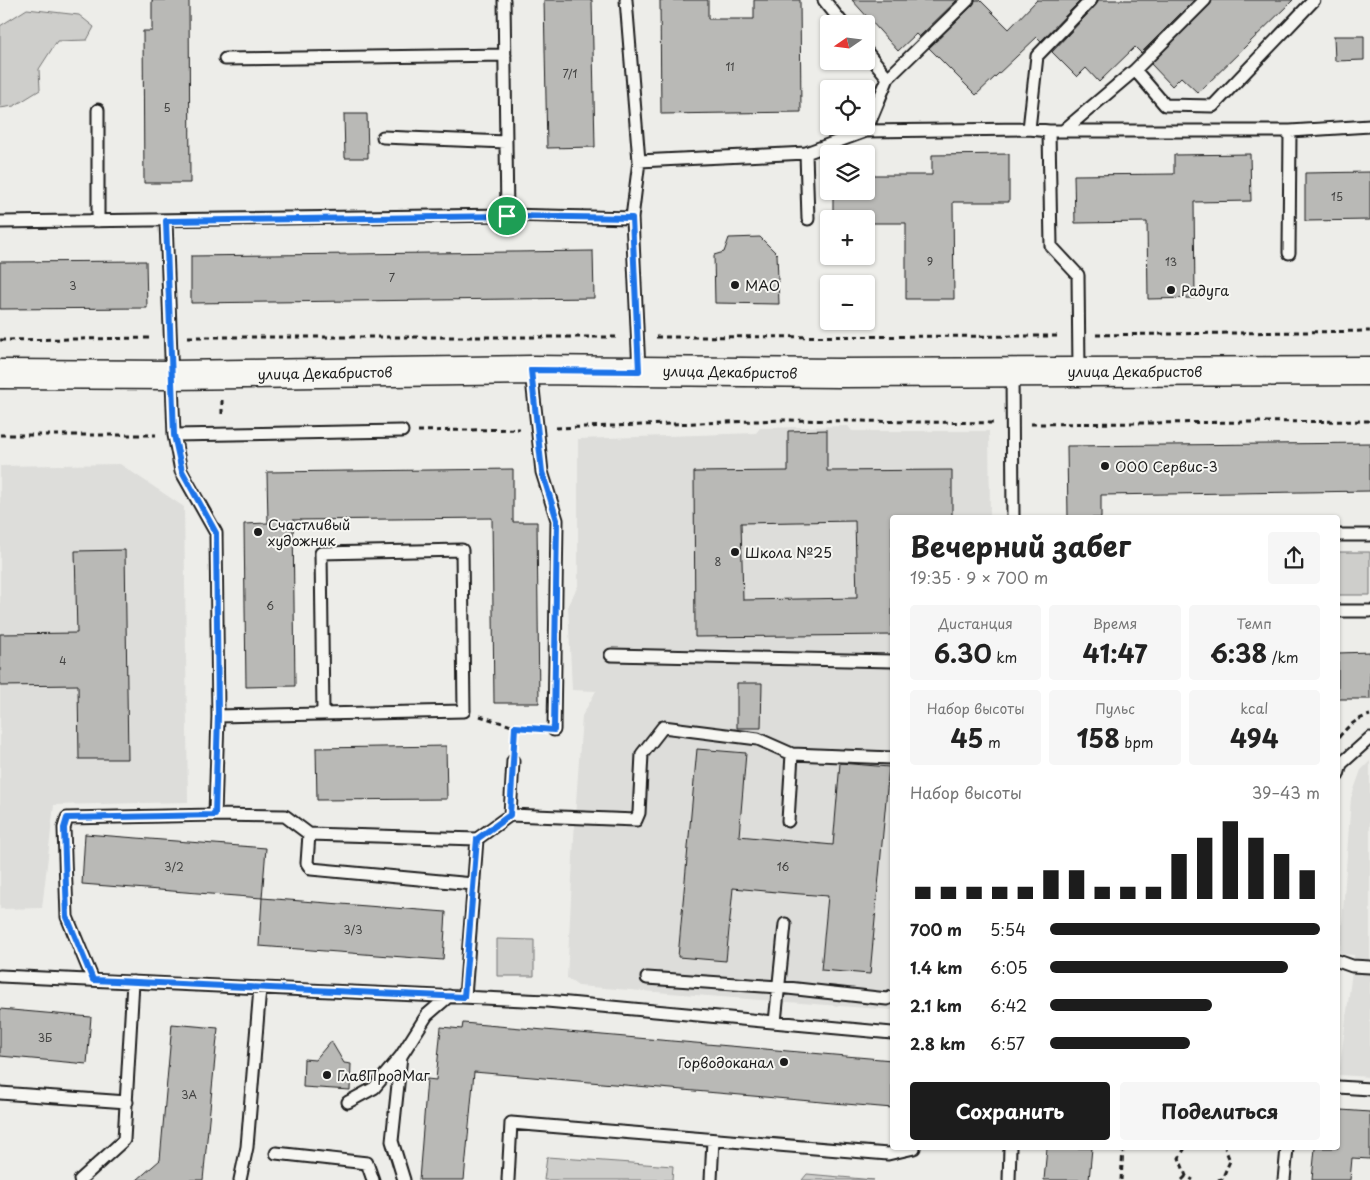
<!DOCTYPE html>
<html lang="ru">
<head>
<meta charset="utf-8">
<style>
	:root { --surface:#fff; --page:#f6f6f6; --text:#222; --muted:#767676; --accent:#1c1c1c }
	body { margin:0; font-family:"Playpen Sans",sans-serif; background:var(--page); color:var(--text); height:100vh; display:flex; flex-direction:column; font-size:19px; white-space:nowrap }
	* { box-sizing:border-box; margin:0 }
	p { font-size:16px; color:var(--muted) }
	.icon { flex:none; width:28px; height:28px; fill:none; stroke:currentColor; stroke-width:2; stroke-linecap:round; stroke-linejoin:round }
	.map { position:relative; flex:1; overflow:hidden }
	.side { position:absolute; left:890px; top:515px; width:450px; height:635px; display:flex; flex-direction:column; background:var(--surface); border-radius:5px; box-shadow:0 1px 4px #0004 }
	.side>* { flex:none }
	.needle { width:32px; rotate:256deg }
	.fabs { position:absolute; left:820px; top:15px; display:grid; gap:10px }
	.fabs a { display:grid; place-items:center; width:55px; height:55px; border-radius:5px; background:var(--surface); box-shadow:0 1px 4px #0004; font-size:25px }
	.pin { position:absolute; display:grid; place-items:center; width:42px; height:42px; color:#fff; margin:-21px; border:2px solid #fff; border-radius:50%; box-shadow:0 1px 5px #0007 }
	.round { display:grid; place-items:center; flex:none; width:52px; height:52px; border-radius:5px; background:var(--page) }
	.overview { display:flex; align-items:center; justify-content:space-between; height:85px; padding:0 20px }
	h1 { font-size:28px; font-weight:700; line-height:38px }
	.metrics { display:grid; grid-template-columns:repeat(3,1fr); gap:8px; height:85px; padding:5px 20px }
	.metrics div { display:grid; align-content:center; border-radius:5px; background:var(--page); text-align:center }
	.metrics b { font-size:25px; font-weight:700 }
	.metrics small { font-size:14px; font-weight:400 }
	.metrics p { font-size:14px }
	.chart { height:140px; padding:10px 20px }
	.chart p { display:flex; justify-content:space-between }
	.chart svg { width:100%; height:90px; margin-top:5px; stroke:var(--accent); stroke-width:6 }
	.action { display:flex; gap:10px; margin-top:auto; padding:10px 20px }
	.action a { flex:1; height:58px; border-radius:5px; background:var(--accent); color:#fff; font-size:20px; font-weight:700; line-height:58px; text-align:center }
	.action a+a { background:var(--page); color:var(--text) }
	ul { padding:0 20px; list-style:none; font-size:16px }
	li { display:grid; grid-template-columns:80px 60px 1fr; align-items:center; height:38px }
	li i { height:12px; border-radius:6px; background:var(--accent) }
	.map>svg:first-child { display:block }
</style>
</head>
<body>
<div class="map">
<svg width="1370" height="1180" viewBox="0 0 1370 1180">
	<rect width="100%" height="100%" fill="#edede9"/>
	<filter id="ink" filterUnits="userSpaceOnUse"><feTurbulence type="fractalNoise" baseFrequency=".02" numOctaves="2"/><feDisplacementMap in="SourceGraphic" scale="10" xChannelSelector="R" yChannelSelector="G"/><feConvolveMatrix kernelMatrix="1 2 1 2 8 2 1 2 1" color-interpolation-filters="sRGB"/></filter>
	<g filter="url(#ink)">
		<!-- built -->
		<path fill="#ddddda" d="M 848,426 L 852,431 L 989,431 L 990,517 L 892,518 L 892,1010 L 578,986 L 567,978 L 575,818 L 582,716 L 596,691 L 572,690 L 568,605 L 578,586 L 578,439 L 756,433 L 760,428 Z
			M 120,464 L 184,507 L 188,802 L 54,805 L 42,908 L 0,909 L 0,466 Z
			M 1370,761 L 1370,1077 L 1339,1075 L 1354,955 L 1340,954 L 1351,798 L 1361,770 Z"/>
		<!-- green -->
		<path fill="#cececb" stroke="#757574" d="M 27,9 L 79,15 L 94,27 L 87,40 L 57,41 L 39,69 L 40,90 L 14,106 L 0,108 L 0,26 Z
			M 1338,552 L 1370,552 L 1370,595 L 1338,595 Z
			M 497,939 L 534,940 L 534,976 L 497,976 Z
			M 547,1157 L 673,1166 L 672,1180 L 544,1180 Z
			M 807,1174 L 874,1180 L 802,1180 Z"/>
		<!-- building -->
		<path fill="#b9b9b6" stroke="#1c1c1c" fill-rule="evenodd" d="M 152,0 L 189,0 L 190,183 L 144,183 L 143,31 L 152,31 Z
			M 544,0 L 592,0 L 595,147 L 547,148 Z
			M 660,0 L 708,0 L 708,19 L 754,19 L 754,0 L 800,0 L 801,112 L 661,114 Z
			M 852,0 L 957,0 L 919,37 L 916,34 L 898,51 Z
			M 975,0 L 980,0 L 1009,29 L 1037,0 L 1081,0 L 1041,41 L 1037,37 L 976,95 L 929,48 L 973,5 Z
			M 1098,0 L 1194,0 L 1141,53 L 1135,47 L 1099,82 L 1086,68 L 1077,77 L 1052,52 L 1096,5 Z
			M 1212,0 L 1293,0 L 1198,93 L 1181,77 L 1172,86 L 1151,64 L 1210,5 Z
			M 1334,36 L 1364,36 L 1364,60 L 1335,61 Z
			M 344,114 L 367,114 L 368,158 L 345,158 Z
			M 1009,154 L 1009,202 L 953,202 L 954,299 L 906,299 L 906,223 L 866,223 L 866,219 L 833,219 L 833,191 L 866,191 L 866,175 L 932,175 L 932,155 Z
			M 1250,154 L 1251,201 L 1194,202 L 1195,298 L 1148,299 L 1147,222 L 1075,223 L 1074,175 L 1174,174 L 1174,155 Z
			M 1370,172 L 1370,220 L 1305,221 L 1305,173 Z
			M 760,237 L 777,254 L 779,304 L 715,303 L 714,255 L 724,252 L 729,238 Z
			M 593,251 L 594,298 L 191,303 L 191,256 Z
			M 146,261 L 147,308 L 0,309 L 0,262 Z
			M 827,430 L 827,471 L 952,470 L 952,518 L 892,518 L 892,635 L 695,637 L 694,472 L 788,471 L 788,431 ZM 855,521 L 857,598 L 743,600 L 741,523 Z
			M 1370,443 L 1370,491 L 1101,495 L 1101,518 L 1068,518 L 1067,446 Z
			M 513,469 L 513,522 L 537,522 L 539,703 L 494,703 L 492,518 L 293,520 L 295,686 L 246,687 L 244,524 L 268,523 L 267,472 Z
			M 125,550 L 128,759 L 79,759 L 78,685 L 0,686 L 0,634 L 77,633 L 75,551 Z
			M 1370,652 L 1370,699 L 1338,699 L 1338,653 Z
			M 737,683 L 762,683 L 761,728 L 737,728 Z
			M 446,746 L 447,799 L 317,800 L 316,748 Z
			M 697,749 L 746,753 L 739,836 L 833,845 L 840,763 L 889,767 L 870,974 L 821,970 L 828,896 L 788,893 L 733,888 L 726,961 L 678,957 Z
			M 85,834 L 266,848 L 262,898 L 82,884 Z
			M 262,898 L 446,912 L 443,960 L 259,946 Z
			M 0,1009 L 91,1017 L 87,1064 L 0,1056 Z
			M 463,1023 L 892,1060 L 892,1108 L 474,1072 L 464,1180 L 419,1180 L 427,1079 L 436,1080 L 441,1027 L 462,1029 Z
			M 172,1024 L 218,1028 L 203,1180 L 137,1180 L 160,1160 Z
			M 331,1041 L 344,1063 L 351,1064 L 350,1090 L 303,1087 L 304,1059 L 315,1060 Z
			M 1341,1110 L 1370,1112 L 1370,1159 L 1352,1158 L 1350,1180 L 1312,1180 L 1315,1148 L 1338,1148 L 1338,1115 L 1340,1115 Z
			M 1047,1148 L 1092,1148 L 1089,1180 L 1044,1180 Z"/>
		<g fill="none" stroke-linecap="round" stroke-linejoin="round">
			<!-- lane casing -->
			<g stroke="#1c1c1c" stroke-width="15">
				<path id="lane" d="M 504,0 L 507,215
					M 626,0 L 639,161 L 632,218 L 639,371
					M 824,0 L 843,24
					M 866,51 L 888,78
					M 225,59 L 505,55
					M 1135,70 L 1165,105 L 1213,106 L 1314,0
					M 98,110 L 98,221
					M 1029,129 L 1037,56 L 1091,0
					M 866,131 L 888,78 L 968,0
					M 1049,131 L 1051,246 L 1078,275 L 1079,370
					M 1063,131 L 1135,70 L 1205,0
					M 383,137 L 506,142
					M 806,153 L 808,219
					M 639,161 L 806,153 L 866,131 L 1029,129 L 1049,131 L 1290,131 L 1370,126
					M 166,221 L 174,435 L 181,471 L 216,533 L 218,716 L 215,815
					M 0,222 L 507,215 L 632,218
					M 1289,253 L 1290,131
					M 531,370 L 542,472 L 557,520 L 554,730
					M 1012,372 L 1013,518
					M 174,435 L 402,431
					M 1338,535 L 1370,535
					M 1338,611 L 1370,611
					M 611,655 L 892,661
					M 218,716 L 464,711 L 462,550 L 321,553 L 323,712
					M 1338,775 L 1341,764 L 1370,738
					M 510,815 L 513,761
					M 788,821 L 792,754
					M 309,834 L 307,863 L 311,869 L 473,884
					M 1338,961 L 1352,966 L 1370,967
					M 0,976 L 547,1001 L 892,1033
					M 647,978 L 779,987 L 887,999 L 892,997
					M 93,980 L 67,917 L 64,828 L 67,818 L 215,815 L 285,816 L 309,834 L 477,839 L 510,815 L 636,820 L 639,813 L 642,754 L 663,727 L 758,739 L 792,754 L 892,758
					M 465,997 L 477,839
					M 775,1022 L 785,924
					M 1338,1087 L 1370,1089
					M 0,1093 L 127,1102
					M 348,1102 L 374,1088 L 401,1056
					M 276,1153 L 367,1163 L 373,1180
					M 80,1180 L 124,1140 L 133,982
					M 240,1180 L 247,1147 L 260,988
					M 404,1180 L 392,1141 L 401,1056 L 427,1015 L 449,996
					M 508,1180 L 511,1123 L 888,1154 L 914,1148
					M 711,1180 L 713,1140
					M 1009,1180 L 1010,1148
					M 1284,1180 L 1287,1148"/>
			</g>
			<!-- secondary casing -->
			<g stroke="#1c1c1c" stroke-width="31">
				<path id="secondary" d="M 0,374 L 173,375 L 531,370 L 840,373 L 1370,371"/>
			</g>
			<!-- path -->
			<path stroke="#1c1c1c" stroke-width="3" stroke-dasharray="5 4" stroke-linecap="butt" d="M 1096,335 L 1370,331
				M 188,337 L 619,337
				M 656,337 L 1059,336
				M 0,340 L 152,338
				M 222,400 L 222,416
				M 1031,424 L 1370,421
				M 556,428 L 784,420 L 994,423
				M 418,431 L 520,429
				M 0,435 L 156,435
				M 480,716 L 515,727
				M 1339,737 C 1348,726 1356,719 1370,715
				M 514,743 L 515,727 L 536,729
				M 1185,1148 L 1179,1158 L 1186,1176 L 1193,1180
				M 1121,1180 L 1123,1148
				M 1182,1180 L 1186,1176
				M 1218,1180 L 1222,1179 L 1230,1161 L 1225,1148"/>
			<!-- lane -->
			<use href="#lane" stroke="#f6f6f2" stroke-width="11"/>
			<!-- secondary -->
			<use href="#secondary" stroke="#f6f6f2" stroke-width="28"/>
		</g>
	</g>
	<g fill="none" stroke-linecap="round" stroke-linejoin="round" filter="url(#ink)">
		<!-- route casing -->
		<g stroke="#fff" stroke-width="10">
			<path id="route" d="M 507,216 L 632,218 L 639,371 L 531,370 L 542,472 L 557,520 L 554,730 L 515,727 L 510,815 L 477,839 L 464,997 L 93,980 L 67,917 L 64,828 L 67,818 L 215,815 L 218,716 L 216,533 L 182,471 L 174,435 L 166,221 Z"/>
		</g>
		<!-- route -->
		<use href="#route" stroke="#1a73e8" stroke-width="6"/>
	</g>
	<!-- markers -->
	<g fill="#1c1c1c" stroke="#f6f6f2" stroke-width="2">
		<circle cx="735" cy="285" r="5"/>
		<circle cx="1171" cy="290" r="5"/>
		<circle cx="1105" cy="466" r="5"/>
		<circle cx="258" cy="532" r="5"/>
		<circle cx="735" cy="552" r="5"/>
		<circle cx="784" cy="1062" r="5"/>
		<circle cx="327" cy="1075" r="5"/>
	</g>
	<g text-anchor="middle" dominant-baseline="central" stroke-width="4" stroke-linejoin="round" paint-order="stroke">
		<!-- number labels -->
		<g font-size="11" fill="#434342">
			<text x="730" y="66">11</text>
			<text x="570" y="73">7/1</text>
			<text x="167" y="107">5</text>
			<text x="1337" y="196">15</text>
			<text x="930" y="261">9</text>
			<text x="1171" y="261">13</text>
			<text x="392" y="277">7</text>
			<text x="73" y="285">3</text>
			<text x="718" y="561">8</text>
			<text x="270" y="605">6</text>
			<text x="63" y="660">4</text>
			<text x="174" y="866">3/2</text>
			<text x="783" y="866">16</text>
			<text x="353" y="929">3/3</text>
			<text x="45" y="1037">3Б</text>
			<text x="189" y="1094">3А</text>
		</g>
		<!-- poi labels -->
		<g font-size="14" fill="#1c1c1c" stroke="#f6f6f2" text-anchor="start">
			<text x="745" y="285">МАО</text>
			<text x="1181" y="290">Радуга</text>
			<text x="1115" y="466">ООО Сервис-3</text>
			<text x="268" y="524">Счастливый<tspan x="268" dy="16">художник</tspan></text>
			<text x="745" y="552">Школа №25</text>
			<text x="774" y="1062" text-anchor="end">Горводоканал</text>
			<text x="337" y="1075">ГлавПродМаг</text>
		</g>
		<!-- street labels -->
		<g font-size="14" fill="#1c1c1c" stroke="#f6f6f2">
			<text x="1135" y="371">улица Декабристов</text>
			<text transform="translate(730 372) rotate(1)">улица Декабристов</text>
			<text transform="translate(325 373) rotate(-1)">улица Декабристов</text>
		</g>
	</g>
</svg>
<div class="fabs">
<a><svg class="needle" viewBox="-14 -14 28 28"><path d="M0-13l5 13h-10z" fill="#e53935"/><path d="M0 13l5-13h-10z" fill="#767676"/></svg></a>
<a><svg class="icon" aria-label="locate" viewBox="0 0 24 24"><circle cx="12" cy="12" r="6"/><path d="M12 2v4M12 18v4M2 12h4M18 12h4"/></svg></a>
<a><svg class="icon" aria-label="layers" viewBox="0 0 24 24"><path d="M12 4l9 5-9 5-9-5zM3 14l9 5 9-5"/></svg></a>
<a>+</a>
<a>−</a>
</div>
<div class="pin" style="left:507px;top:216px;background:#1e9e55"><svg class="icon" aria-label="arrive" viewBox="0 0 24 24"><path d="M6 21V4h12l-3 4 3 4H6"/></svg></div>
<section class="side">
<div class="overview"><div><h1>Вечерний забег</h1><p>19:35 · 9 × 700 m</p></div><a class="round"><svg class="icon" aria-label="share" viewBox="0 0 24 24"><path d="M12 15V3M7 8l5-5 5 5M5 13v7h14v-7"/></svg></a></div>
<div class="metrics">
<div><p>Дистанция</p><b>6.30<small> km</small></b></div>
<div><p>Время</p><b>41:47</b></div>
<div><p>Темп</p><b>6:38<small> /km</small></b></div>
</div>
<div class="metrics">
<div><p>Набор высоты</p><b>45<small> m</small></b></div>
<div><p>Пульс</p><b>158<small> bpm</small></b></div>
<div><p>kcal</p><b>494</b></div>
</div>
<div class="chart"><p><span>Набор высоты</span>39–43 m</p>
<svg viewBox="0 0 160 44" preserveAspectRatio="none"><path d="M5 44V38M15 44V38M25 44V38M35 44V38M45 44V38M55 44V30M65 44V30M75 44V38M85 44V38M95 44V38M105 44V22M115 44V14M125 44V6M135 44V14M145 44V22M155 44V30"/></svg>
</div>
<ul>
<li><b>700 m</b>5:54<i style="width:100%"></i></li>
<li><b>1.4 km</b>6:05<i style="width:88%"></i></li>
<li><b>2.1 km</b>6:42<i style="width:60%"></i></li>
<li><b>2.8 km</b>6:57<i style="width:52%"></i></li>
</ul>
<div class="action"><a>Сохранить</a><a>Поделиться</a></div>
</section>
</div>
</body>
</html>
